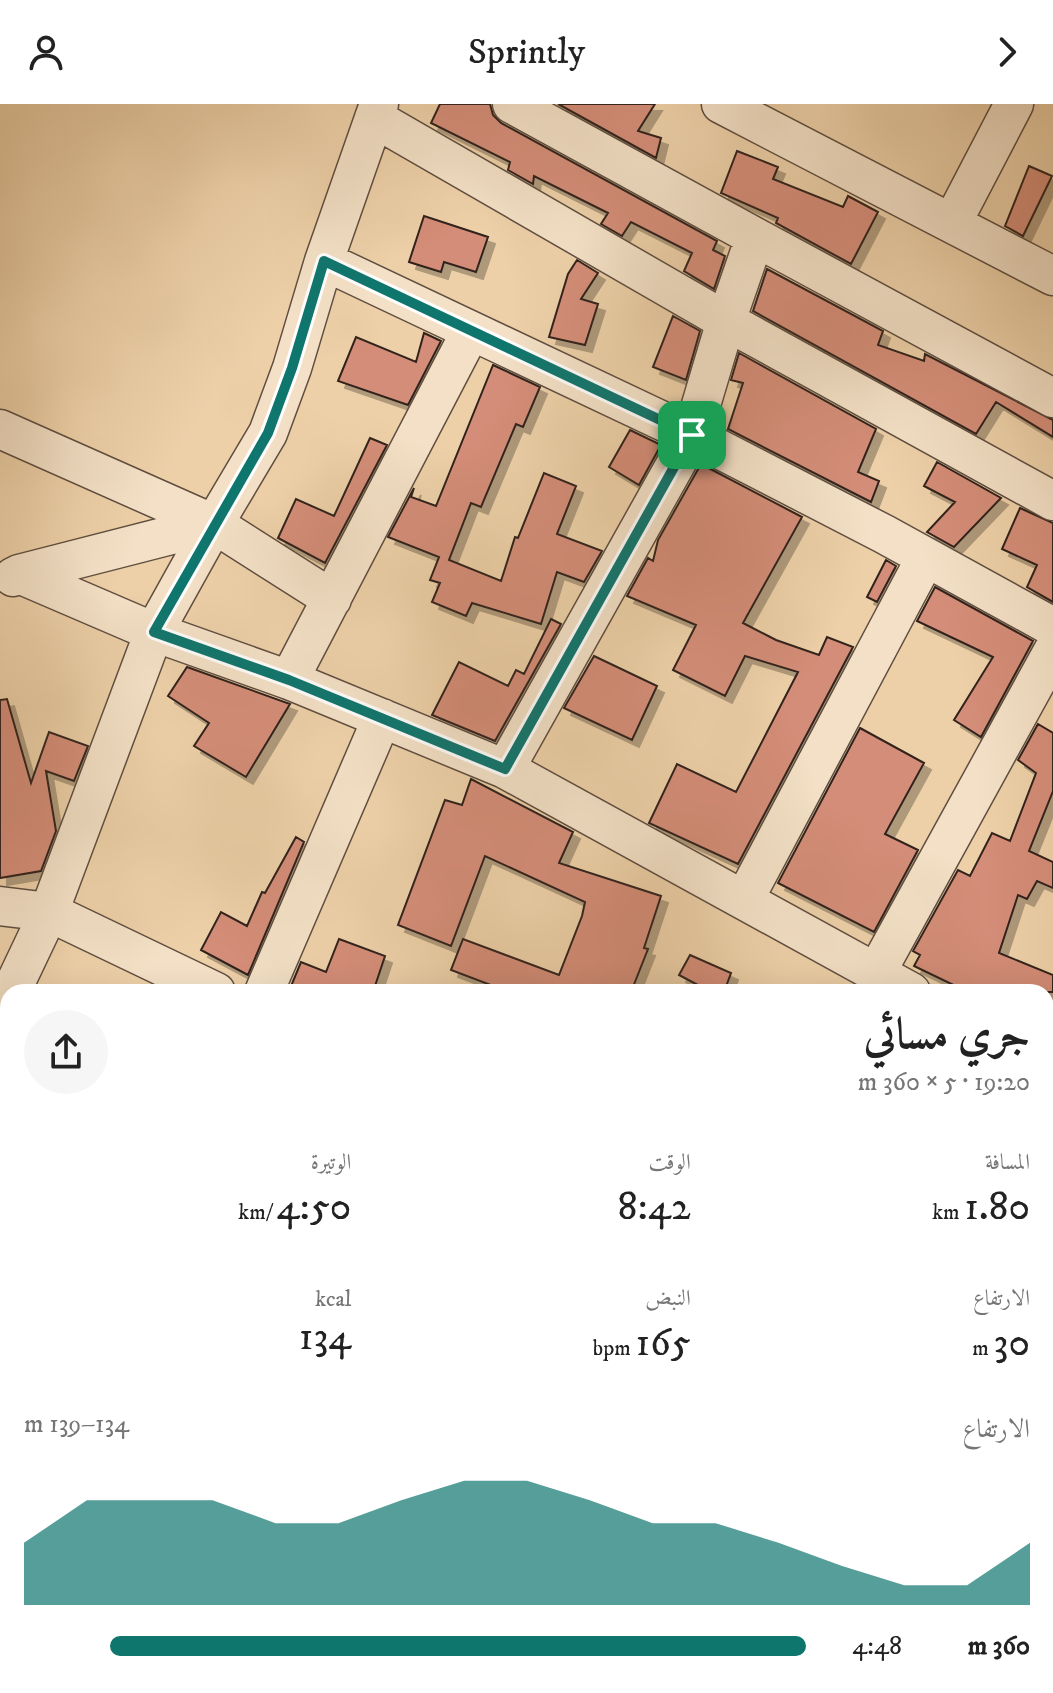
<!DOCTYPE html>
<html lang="ar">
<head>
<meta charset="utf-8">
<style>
	:root { --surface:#fff; --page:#f6f6f6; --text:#222; --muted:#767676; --accent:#0f766e }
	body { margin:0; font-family:"IM FELL DW Pica",Amiri,serif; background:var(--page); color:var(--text); direction:rtl; height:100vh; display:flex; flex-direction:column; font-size:30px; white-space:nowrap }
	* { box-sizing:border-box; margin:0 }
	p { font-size:26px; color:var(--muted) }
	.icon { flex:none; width:44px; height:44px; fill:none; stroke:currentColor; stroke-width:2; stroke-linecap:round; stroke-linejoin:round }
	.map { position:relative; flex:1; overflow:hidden; direction:ltr }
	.drawer { position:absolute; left:0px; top:880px; width:1054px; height:710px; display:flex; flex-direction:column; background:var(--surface); border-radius:24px 24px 0 0; box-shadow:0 8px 32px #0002; direction:rtl }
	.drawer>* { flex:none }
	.pin { position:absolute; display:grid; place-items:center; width:68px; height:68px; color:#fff; margin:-34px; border-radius:16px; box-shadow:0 4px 12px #0006 }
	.round { display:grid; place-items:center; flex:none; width:84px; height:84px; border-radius:42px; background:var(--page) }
	.head { display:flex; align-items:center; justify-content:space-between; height:136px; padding:0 24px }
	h1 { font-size:44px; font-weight:600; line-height:60px }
	.stats { display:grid; grid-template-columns:repeat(3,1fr); gap:12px; height:136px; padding:8px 24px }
	.stats div { display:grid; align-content:center }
	.stats b { font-size:40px; font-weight:600 }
	.stats small { font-size:22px; font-weight:400 }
	.stats p { font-size:22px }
	.chart { height:224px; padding:16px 24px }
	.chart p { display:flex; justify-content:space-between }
	.chart svg { width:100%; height:144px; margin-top:8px; fill:var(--accent); opacity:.7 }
	ul { padding:0 24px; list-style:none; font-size:26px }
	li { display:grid; grid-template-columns:128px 96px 1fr; align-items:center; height:60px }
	li i { height:20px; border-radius:10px; background:var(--accent) }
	header { display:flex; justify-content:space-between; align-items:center; height:104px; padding:0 24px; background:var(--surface); font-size:36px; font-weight:600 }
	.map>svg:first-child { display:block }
</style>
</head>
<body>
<header><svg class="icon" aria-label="forward" viewBox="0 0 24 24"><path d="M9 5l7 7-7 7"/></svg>Sprintly<svg class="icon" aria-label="person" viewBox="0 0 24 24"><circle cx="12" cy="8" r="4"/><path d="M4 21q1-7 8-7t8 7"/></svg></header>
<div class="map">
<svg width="1053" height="1589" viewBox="0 0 1053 1589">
	<defs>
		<filter id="shadow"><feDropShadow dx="7" dy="7" stdDeviation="0" flood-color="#0004"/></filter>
	</defs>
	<rect width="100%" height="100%" fill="#edd0a8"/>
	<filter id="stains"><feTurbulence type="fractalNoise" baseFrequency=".0025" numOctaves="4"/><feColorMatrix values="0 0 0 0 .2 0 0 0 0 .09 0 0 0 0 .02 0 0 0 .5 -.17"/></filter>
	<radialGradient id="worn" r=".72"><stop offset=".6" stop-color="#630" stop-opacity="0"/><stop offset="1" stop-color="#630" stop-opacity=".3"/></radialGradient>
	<!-- building -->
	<path fill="#d48d78" stroke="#30231d" stroke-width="2" filter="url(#shadow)" d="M 440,0 L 490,0 L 493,11 L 501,19 L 717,137 L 713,146 L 725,152 L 714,185 L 684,167 L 692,149 L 631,118 L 622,132 L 601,120 L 608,109 L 534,72 L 533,80 L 508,66 L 510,58 L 431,19 Z
		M 558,0 L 655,0 L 638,27 L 661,34 L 656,54 Z
		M 737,47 L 778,63 L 773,75 L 843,103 L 848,92 L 878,108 L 851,160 L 776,119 L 778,114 L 721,89 Z
		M 1029,62 L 1052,72 L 1023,132 L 1005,122 Z
		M 424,112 L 488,133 L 476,168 L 444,158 L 441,168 L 409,158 Z
		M 577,156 L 598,169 L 581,195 L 598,200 L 585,241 L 549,233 L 568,170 Z
		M 767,165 L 883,227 L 878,241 L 924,257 L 925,250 L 1053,316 L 1053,333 L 996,298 L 976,330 L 753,207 Z
		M 673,212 L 700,227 L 686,276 L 653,263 Z
		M 424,229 L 441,237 L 408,301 L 338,277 L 356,233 L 416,258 Z
		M 739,249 L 876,325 L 858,368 L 879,377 L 871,398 L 728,325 L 743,279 L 731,276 Z
		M 493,261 L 540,283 L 523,323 L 516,320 L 481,403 L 471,399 L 449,456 L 501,477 L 515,433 L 518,434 L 544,369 L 576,382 L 557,430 L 602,447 L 584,478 L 557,468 L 541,520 L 472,499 L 466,512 L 432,498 L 440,479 L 430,476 L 439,453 L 388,433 L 414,384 L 411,393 L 436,402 Z
		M 630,326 L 661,341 L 639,381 L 609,363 Z
		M 370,334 L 387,341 L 325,459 L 278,434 L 296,395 L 334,412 Z
		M 937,358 L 1001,394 L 954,443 L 927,428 L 955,398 L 924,382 Z
		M 701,360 L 802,413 L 743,519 L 776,536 L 819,551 L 827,533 L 853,543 L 738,760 L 649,719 L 677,660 L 736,688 L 798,568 L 745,552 L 725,592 L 673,566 L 696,521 L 627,492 L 648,454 L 653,457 L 658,436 Z
		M 1020,404 L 1053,419 L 1053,498 L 1027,483 L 1037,461 L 1002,445 Z
		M 886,456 L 896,462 L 877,498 L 867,493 Z
		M 935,483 L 1033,537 L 981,633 L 954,616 L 993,553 L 917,517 Z
		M 551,515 L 561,520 L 495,637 L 432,611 L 459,558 L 508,582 L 516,566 L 524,570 Z
		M 594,552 L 657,582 L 632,636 L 564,604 Z
		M 187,563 L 290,600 L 246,673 L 194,642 L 209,619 L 168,592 Z
		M 7,595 L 31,679 L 49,628 L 88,642 L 74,677 L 46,667 L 56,727 L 41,767 L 0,774 L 0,596 Z
		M 1038,620 L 1053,629 L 1053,687 L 1029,747 L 1053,758 L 1053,784 L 1037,777 L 1027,795 L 1018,791 L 999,849 L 1053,871 L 1053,888 L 968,888 L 914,862 L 920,851 L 913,847 L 958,766 L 970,772 L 992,729 L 1010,737 L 1036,669 L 1018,656 Z
		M 860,624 L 924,659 L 885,730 L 918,746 L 874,828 L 778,779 Z
		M 471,675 L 573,728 L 559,759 L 661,792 L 644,844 L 648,845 L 631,888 L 509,888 L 451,866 L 463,835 L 559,871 L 582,812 L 585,798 L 485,752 L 451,842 L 398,821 L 445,696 L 462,701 Z
		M 296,733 L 304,738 L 248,871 L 201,846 L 221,808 L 247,822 L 262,788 L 265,789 Z
		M 339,835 L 385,852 L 373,888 L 289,887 L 301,858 L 326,868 Z
		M 690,851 L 731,869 L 724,888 L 711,888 L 679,871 Z"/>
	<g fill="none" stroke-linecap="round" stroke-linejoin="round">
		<!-- minor casing -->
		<g stroke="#5f4e40" stroke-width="41">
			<path id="minor" d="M 379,0 L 324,157 L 692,331 L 884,430 L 1053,523
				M 512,0 L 755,133
				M 721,0 L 1053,172
				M 374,14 L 726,217 L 692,331 L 505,665
				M 952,119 L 1014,0
				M 1053,294 L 755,133 L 726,217 L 1053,397
				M 0,325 L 214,420 L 332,495
				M 19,470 L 214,420 L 268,329 L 292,264 L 324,157
				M 13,473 L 19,470 L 154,528 L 214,420
				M 289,576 L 471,227
				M 744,796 L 926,453
				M 0,802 L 49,808 L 216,888
				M 876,869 L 1053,547
				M 11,888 L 49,808 L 154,528 L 289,576 L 505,665 L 911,888
				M 264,888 L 382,614
				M 1046,962 L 1053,966
				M 0,1117 L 8,1122
				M 0,1277 L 8,1281
				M 1046,1346 L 1053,1350
				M 0,1450 L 8,1454
				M 248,1582 L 261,1589
				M 581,1582 L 595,1589
				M 801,1582 L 811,1589
				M 696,1589 L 699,1582
				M 879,1589 L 883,1582"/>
		</g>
		<!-- minor -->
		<use href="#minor" stroke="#f3e0c6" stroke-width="38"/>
	</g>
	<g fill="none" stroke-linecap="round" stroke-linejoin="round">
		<!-- route casing -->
		<g stroke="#fff" stroke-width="16">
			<path id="route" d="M 324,157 L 692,331 L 505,665 L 289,576 L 154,528 L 268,329 L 292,264 Z"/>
		</g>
		<!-- route -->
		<use href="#route" stroke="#0f766e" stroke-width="10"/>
	</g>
	<rect width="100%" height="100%" filter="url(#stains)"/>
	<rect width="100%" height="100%" fill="url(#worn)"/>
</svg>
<div class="pin" style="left:692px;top:331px;background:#1e9e55"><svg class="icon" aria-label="arrive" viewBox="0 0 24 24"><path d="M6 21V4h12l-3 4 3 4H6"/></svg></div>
<section class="drawer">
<div class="head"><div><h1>جري مسائي</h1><p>19:20 · 5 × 360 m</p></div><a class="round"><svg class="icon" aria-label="share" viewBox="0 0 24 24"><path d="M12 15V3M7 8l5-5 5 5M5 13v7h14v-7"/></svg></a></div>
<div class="stats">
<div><p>المسافة</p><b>1.80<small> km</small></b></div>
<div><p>الوقت</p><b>8:42</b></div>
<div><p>الوتيرة</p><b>4:50<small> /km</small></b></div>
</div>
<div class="stats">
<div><p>الارتفاع</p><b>30<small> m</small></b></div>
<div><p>النبض</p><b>165<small> bpm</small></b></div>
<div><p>kcal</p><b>134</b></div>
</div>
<div class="chart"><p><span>الارتفاع</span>134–139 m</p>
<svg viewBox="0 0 160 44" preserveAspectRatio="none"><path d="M0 44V25L10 12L20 12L30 12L40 19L50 19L60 12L70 6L80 6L90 12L100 19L110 19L120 25L130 32L140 38L150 38L160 25V44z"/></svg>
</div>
<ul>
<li><b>360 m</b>4:48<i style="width:89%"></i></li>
</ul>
</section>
</div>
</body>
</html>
